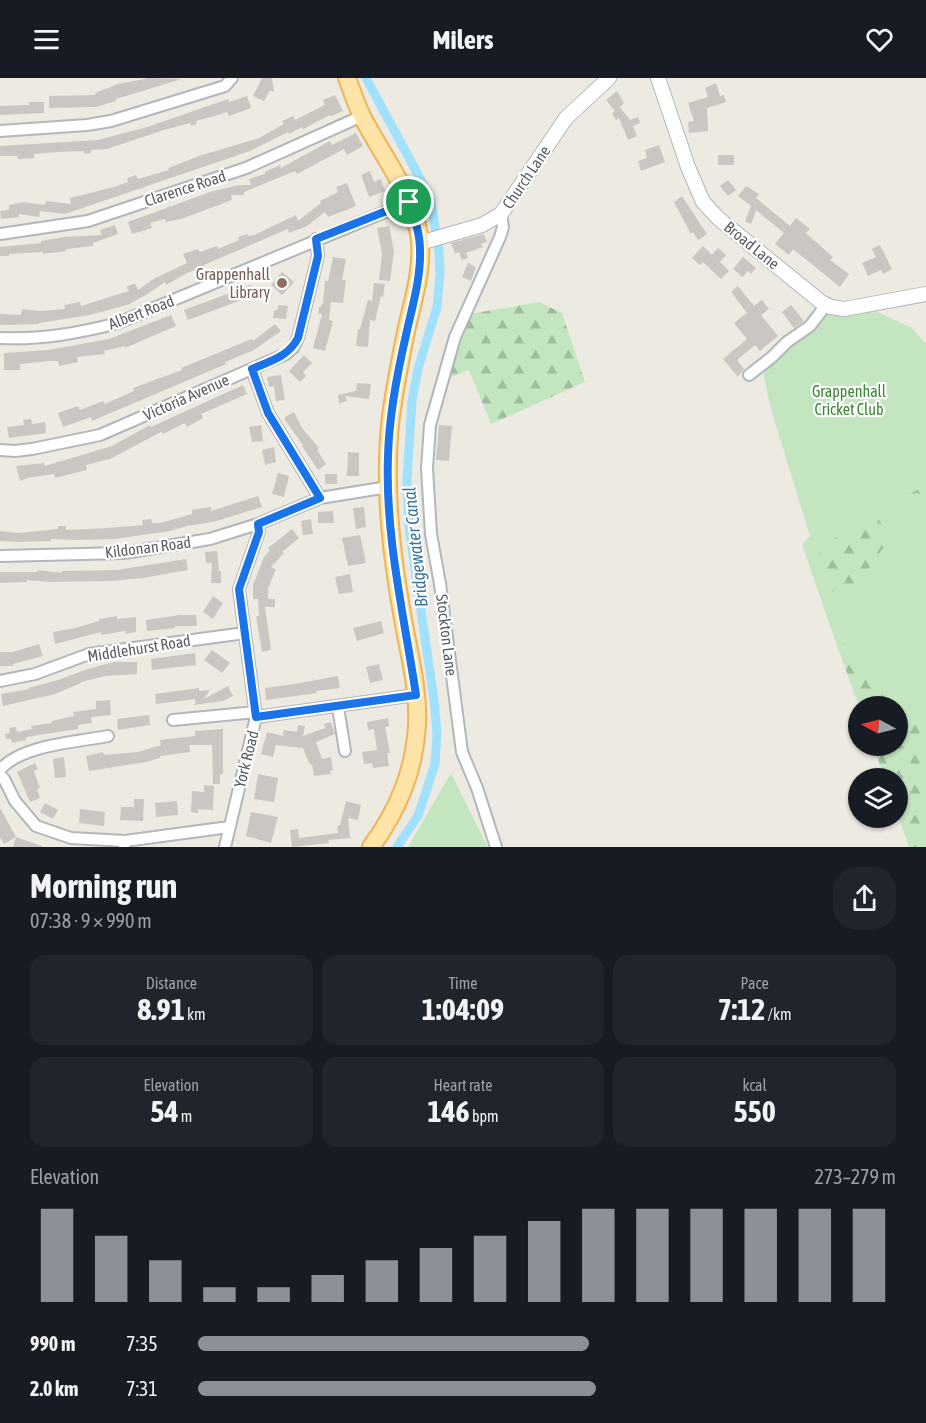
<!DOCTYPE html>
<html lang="en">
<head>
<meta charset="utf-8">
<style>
	:root { --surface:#171b24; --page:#20242c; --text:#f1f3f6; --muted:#9ea1a6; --accent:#8c9099 }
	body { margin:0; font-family:"Asap Condensed",sans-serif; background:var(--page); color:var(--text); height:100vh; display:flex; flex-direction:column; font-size:22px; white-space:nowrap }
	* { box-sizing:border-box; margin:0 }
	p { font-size:20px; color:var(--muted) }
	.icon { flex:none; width:33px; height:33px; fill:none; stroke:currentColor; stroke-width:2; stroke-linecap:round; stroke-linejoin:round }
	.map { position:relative; height:769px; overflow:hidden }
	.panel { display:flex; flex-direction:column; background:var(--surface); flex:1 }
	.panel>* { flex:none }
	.needle { width:39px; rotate:277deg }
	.controls { position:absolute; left:848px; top:618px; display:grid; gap:12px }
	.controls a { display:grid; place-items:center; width:60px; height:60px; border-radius:50%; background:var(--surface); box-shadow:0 2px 4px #0004; font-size:30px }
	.pin { position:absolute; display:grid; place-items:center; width:51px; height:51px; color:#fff; margin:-26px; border:3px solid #fff; border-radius:50%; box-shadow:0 2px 6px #0007 }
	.round { display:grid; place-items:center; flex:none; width:63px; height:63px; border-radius:24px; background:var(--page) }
	.summary { display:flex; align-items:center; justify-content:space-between; height:102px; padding:0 30px }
	h1 { font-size:33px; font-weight:700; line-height:45px }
	.stats { display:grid; grid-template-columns:repeat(3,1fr); gap:9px; height:102px; padding:6px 30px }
	.stats div { display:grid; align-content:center; border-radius:15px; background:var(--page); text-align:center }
	.stats b { font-size:30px; font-weight:700 }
	.stats small { font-size:16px; font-weight:400 }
	.stats p { font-size:16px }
	.chart { height:168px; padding:12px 30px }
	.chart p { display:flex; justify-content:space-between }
	.chart svg { width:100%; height:108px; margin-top:6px; stroke:var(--accent); stroke-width:6 }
	ul { padding:0 30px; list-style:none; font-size:20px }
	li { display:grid; grid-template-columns:96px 72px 1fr; align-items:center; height:45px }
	li i { height:15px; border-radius:8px; background:var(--accent) }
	header { display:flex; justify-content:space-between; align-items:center; height:78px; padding:0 30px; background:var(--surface); font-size:27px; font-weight:700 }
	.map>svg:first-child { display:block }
</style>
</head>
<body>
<header><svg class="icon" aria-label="menu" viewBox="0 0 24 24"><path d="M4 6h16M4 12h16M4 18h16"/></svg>Milers<svg class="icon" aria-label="heart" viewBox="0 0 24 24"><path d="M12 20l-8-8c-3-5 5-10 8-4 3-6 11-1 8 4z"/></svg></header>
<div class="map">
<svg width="926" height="769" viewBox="0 0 926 769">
	<defs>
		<pattern id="forest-firs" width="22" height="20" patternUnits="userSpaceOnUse" patternTransform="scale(1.5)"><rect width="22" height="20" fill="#c3e5bf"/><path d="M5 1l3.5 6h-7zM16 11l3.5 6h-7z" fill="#a1bd9f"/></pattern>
	</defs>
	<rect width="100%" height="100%" fill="#edeae2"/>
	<!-- green -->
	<path fill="#c3e5bf" d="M 875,233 L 912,250 L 926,266 L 926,408 L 904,419 L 926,431 L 926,640 L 919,641 L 831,551 L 802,466 L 810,458 L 770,328 L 764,298 L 766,289 L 821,246 L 827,234 L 846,236 Z
		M 451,695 L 488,769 L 408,769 Z"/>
	<!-- forest -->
	<path fill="url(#forest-firs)" d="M 539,224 L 562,235 L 585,304 L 491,346 L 469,292 L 446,301 L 443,299 L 470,236 Z
		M 926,408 L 926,431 L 903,419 Z
		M 879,442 L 888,454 L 888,463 L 851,515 L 833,514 L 818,467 Z
		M 831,551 L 919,640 L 926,640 L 926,769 L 909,769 L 897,735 L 897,700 L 885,700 L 873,668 L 897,668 L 897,628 L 859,628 Z"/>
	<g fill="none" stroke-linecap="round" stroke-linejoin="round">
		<!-- canal -->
		<path stroke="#a2e1fe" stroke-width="9" d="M 366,0 L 430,119 L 439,172 L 440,195 L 437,229 L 418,291 L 412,323 L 407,402 L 409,449 L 434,622 L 437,655 L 435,686 L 418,738 L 397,769"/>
	</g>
	<!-- building -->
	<path fill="#cac7c2" d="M 149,0 L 182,1 L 116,21 L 116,23 L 96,29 L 49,30 L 49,18 L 96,17 L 95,15 L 118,6 Z
		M 262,0 L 272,0 L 274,14 L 270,12 L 264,23 L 253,18 Z
		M 716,5 L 720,18 L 724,17 L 726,24 L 707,30 L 708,53 L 689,55 L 688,44 L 694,43 L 688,25 L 708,19 L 705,10 Z
		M 617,13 L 624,25 L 620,29 L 630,42 L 638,39 L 640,45 L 633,48 L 637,58 L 628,62 L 619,40 L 616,42 L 612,36 L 616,32 L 615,33 L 606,22 Z
		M 335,17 L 343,33 L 331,38 L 330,37 L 303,51 L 302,49 L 289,56 L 288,54 L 250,73 L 65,136 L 40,133 L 39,139 L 19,136 L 19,139 L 1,141 L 0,133 L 9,132 L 9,127 L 23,124 L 45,127 L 46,123 L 71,126 L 70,120 L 114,109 L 128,104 L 127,100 L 136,97 L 138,101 L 169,92 L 168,90 L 199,78 L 259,60 L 284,46 L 282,43 L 293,38 L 295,42 L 325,27 L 323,22 Z
		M 247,18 L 251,30 L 229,38 L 227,34 L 218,37 L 196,43 L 197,46 L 191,48 L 190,45 L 164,52 L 107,71 L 91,72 L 91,75 L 84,76 L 84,73 L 58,74 L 34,76 L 34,80 L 18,81 L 18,78 L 0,78 L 0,68 L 98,62 L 147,49 L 228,21 L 229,24 Z
		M 29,24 L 44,24 L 44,35 L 0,37 L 0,28 L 29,27 Z
		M 356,55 L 363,68 L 347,77 L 344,71 L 297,96 L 295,93 L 244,114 L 244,117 L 231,117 L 232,122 L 181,141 L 166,144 L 165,141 L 150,145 L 152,150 L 132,156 L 128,144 L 210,114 L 239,107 L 251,107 L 249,101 L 265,96 L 265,94 L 280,87 L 281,90 L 330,63 L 332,67 Z
		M 659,67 L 665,84 L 641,93 L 638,83 L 647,80 L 645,72 Z
		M 718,77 L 734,77 L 734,87 L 718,87 Z
		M 370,93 L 374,104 L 381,101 L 385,113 L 369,119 L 361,97 Z
		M 728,102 L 736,112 L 728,118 L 720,108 Z
		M 347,105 L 356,128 L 328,139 L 325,134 L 307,148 L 289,155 L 288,151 L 204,187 L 205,188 L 187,195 L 166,207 L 165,204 L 146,217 L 127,227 L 90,237 L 39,245 L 39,246 L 0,247 L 0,236 L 21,237 L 22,231 L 40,233 L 65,231 L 64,227 L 80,224 L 81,228 L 129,213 L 126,209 L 135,205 L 138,212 L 155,200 L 187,185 L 183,176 L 198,171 L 200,174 L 217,168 L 218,171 L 239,162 L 238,159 L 247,156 L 248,158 L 254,157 L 296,137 L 298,143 L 321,125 L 320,123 L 338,114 L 336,109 Z
		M 746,108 L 759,116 L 756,120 L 790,148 L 796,140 L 810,151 L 806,155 L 833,179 L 830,182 L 849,196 L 840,209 L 793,171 L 789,177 L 775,166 L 784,155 L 756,132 L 751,146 L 745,143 L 751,128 L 738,118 Z
		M 682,118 L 707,156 L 698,162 L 693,154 L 691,156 L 674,124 Z
		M 115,147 L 118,156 L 93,165 L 93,168 L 66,171 L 66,173 L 43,176 L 43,174 L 9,176 L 9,178 L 0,178 L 0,169 L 41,165 L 41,163 L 64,159 L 102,157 L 100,152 Z
		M 389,148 L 394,173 L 390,203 L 379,202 L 382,176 L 377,150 Z
		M 484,156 L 487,164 L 481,166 L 483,169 L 466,175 L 468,180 L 462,182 L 459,174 L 455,176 L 451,165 Z
		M 880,167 L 892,191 L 883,196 L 881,192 L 868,198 L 862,185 L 876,179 L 872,171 Z
		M 703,168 L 712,177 L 718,170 L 726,177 L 720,184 L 729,193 L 721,201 L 703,184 L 700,187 L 692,180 Z
		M 333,179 L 346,181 L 342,202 L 346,202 L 343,225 L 331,224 L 329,242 L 333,243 L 325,273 L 313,270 L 322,236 L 318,236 L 319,229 L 321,229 L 322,226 L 323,226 L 325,203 L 328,203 Z
		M 743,179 L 756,190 L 751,196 L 748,193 L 743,199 L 733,191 Z
		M 468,185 L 476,189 L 471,203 L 462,199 Z
		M 282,194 L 294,204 L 282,217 L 271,207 Z
		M 374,205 L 385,206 L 383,219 L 381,218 L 375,243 L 370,242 L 368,269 L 356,268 L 358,251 L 360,251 L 368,222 L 372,223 Z
		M 251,207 L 255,217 L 188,242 L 184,232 Z
		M 738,208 L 754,228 L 762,222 L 769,231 L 761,237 L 778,258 L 760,273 L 755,267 L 737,282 L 744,291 L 738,299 L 723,281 L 747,261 L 734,245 L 747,235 L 731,214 Z
		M 278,227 L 288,228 L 286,241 L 273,240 L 274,232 L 278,232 Z
		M 791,227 L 804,243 L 794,250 L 782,234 Z
		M 171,237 L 176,248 L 125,270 L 125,268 L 104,273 L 105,276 L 77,279 L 78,284 L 59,288 L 58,283 L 49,283 L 20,286 L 20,292 L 4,292 L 4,275 L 48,272 L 109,261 Z
		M 275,246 L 281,253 L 254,272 L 225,284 L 226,286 L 92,343 L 91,339 L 63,349 L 58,335 L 78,328 L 80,332 L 103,323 L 105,326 L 134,313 L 133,310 L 182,292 L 181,290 L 252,261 L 253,263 Z
		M 304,277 L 312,285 L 303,294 L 306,298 L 300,304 L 289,293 Z
		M 281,297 L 285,322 L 276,323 L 274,308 L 269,309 L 267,299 Z
		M 357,305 L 371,306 L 369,321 L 345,318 L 347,323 L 339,325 L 338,317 L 356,313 Z
		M 243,307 L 247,316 L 201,336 L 203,340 L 187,349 L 185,345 L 163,356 L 161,354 L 110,381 L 86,387 L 87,392 L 55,400 L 54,396 L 27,400 L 20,403 L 16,388 L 44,385 L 45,388 L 112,368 L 150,347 L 151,349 Z
		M 294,334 L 302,350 L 319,370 L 317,372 L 326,386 L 318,392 L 302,368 L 303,367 L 285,342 L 285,339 Z
		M 31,341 L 32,346 L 45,344 L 46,355 L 9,360 L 7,349 L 24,347 L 23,342 Z
		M 261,347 L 263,363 L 252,364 L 249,349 Z
		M 439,347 L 452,348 L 449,383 L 436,382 Z
		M 274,369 L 276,384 L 265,387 L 262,372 Z
		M 348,374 L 359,375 L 359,398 L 347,398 Z
		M 278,395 L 289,398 L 284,419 L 272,416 Z
		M 325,396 L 337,396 L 337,406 L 325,406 Z
		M 258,418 L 262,429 L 213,444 L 187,448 L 170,453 L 115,461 L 75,462 L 51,461 L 51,463 L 18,464 L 0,463 L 0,453 L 18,455 L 58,451 L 58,448 L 66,448 L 66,452 L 108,450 L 143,447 L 142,442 L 151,441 L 152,445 L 160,445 L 192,436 L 192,432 L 211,429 L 211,433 Z
		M 364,429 L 366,449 L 356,451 L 353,430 Z
		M 333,433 L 334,445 L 318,445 L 318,434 Z
		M 311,441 L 313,456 L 303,457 L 301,443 Z
		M 292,451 L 299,460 L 282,474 L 284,475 L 271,489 L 276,491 L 268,511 L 268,521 L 275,521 L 275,529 L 265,529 L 271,572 L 262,574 L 256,538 L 259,538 L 258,521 L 253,521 L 253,507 L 264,479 L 270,472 L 268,470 Z
		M 360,457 L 366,485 L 348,488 L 342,460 Z
		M 217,473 L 219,493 L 221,493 L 221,505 L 211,505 L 212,485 L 206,485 L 205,474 Z
		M 186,481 L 188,492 L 143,500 L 110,503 L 49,504 L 27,502 L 27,504 L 0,505 L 0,494 L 37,494 L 37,492 L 62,495 L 62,493 L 117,492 Z
		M 350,496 L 353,514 L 339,516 L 335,499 Z
		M 213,518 L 223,525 L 213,541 L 203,534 Z
		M 180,537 L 196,537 L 197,548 L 175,548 L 175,550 L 147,553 L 146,542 Z
		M 117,538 L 117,541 L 136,539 L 136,554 L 126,556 L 125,553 L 101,557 L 101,554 L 55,566 L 53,554 L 75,550 L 99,543 L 99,541 Z
		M 381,543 L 384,555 L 357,563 L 353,550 Z
		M 39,566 L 43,578 L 13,586 L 13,588 L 0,588 L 0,574 L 13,574 Z
		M 212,572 L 230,585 L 222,595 L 204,582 Z
		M 195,575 L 196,587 L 152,592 L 151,581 Z
		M 114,584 L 137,584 L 137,596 L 105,598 L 81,604 L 81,605 L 55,616 L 3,628 L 1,616 L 29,611 L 28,610 L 58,602 L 88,591 Z
		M 379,586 L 383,602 L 370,605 L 366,589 Z
		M 338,598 L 340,610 L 316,613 L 317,615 L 266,622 L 265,610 L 295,606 Z
		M 228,608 L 233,618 L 223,623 L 193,627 L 196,625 L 195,621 L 156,626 L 155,616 L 199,610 L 199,613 L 210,612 L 204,621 Z
		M 110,622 L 111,637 L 91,639 L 92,645 L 78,647 L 78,651 L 26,659 L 26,662 L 12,665 L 11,661 L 6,661 L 5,656 L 10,655 L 9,650 L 16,649 L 17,654 L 32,651 L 31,648 L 52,645 L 52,643 L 74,638 L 73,634 L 96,631 L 96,623 Z
		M 149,637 L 150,647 L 118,652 L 117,641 Z
		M 388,640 L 389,648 L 385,649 L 390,675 L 387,675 L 389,688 L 373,690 L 372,685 L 364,686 L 362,674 L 377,672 L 374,651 L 368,652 L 367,644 Z
		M 331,644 L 335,656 L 316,664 L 322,681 L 331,679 L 333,692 L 330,693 L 331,696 L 314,698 L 312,686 L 310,687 L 303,670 L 276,667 L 273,679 L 261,676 L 267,654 L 283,658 L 284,652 L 297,654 L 298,647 L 305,648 L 303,658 L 325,650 L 324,646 Z
		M 223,651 L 223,696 L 220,696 L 220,706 L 213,706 L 212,667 L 189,667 L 190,674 L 160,678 L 160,680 L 146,684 L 89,693 L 86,678 L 103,674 L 104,677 L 138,674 L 161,667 L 160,662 L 195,658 L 195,653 Z
		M 64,679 L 66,699 L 55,700 L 53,681 Z
		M 35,685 L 38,691 L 34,693 L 40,710 L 37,711 L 40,720 L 30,724 L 17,694 Z
		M 258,696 L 278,700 L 274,724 L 254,721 Z
		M 204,707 L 214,708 L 213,732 L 198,731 L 198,735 L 191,734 L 192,713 L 204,714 Z
		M 134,721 L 144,721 L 143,743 L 120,742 L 121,729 L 134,729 Z
		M 177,723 L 178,737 L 156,739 L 155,725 Z
		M 346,723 L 361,727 L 358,742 L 348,740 L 350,760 L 328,762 L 329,765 L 292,769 L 290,752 L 298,751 L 299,760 L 338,755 L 337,748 L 340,747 Z
		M 45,725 L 58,732 L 53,741 L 40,734 Z
		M 0,730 L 16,759 L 4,766 L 0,759 Z
		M 80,731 L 105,734 L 104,748 L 79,745 Z
		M 251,734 L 278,739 L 271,765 L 246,758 Z
		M 16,759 L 42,768 L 42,769 L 13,769 Z"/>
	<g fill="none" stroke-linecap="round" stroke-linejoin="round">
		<!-- minor casing -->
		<g stroke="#b3b6ba" stroke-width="14">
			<path id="minor" d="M 0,53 L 87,47 L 111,43 L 225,8 L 232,0
				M 0,156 L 88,143 L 246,90 L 362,38
				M 0,260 C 41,262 79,255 118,245 L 409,124
				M 252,291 L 268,335 L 320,420
				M 749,297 L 772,279 L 787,264 L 810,248 L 826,227
				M 0,372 L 15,373 L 32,371 L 100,357 L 286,276 L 293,270 L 298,260 L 318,178 L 316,161
				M 0,478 L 124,475 L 210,461 L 258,446
				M 0,603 L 35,596 L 89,576 L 245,555
				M 338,629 L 345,673
				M 256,639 L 416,617
				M 173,642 L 256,634
				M 0,692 C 20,667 77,664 108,658
				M 0,697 L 4,701 L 15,723 L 36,748 L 71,760 L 125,763
				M 124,768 L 125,763 L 229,749
				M 225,769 L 256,639 L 239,511 L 259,454 L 258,446 L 320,420 L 388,409
				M 496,769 L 477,710 L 462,674 L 440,506 L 431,456 L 427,390 L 430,347 L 455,259 L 500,159 L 503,149 L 501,136"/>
		</g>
		<!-- tertiary casing -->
		<g stroke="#b3b6ba" stroke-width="16">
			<path id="tertiary" d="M 658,0 L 688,89 L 703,124 L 719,141 L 821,224 L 831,229 L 844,231 L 926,216
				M 420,165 L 482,147 L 501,136 L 566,40 L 609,0"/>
		</g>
		<!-- primary casing -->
		<g stroke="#efb359" stroke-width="20">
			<path id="primary" d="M 347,0 C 352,13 356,26 362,38 C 381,76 411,112 419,156 C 424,187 414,219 407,249 C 401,278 395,309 391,338 C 383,406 391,474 403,541 C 409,576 419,612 417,648 C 414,694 398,732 371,769"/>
		</g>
		<!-- minor -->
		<use href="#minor" stroke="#fff" stroke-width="10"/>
		<!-- tertiary -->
		<use href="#tertiary" stroke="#fff" stroke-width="14"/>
		<!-- primary -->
		<use href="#primary" stroke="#fee5a7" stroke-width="16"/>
	</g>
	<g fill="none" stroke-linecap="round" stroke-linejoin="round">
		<!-- route casing -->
		<g stroke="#fff" stroke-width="12">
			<path id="route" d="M 409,124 C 414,139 420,155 420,172 C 421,200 412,229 406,257 C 397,296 389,338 388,378 C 385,459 404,537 416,617 L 256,639 L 239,511 L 259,454 L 258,446 L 320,420 L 268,335 L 252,291 C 270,283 288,279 298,260 L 318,178 L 316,161 Z"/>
		</g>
		<!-- route -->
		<use href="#route" stroke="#1a73e8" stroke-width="8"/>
	</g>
	<!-- markers -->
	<circle fill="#8d6e63" stroke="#fff" stroke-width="2" cx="282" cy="205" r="6"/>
	<g text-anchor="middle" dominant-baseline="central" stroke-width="4.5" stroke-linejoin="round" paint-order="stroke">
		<!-- street labels -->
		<g font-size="16" fill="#5b5f63" stroke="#fff">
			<text transform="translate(526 99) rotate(-56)">Church Lane</text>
			<text transform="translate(185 110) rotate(-18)">Clarence Road</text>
			<text transform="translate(752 167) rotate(39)">Broad Lane</text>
			<text transform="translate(141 234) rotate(-21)">Albert Road</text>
			<text transform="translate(186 319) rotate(-24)">Victoria Avenue</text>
			<text transform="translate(148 469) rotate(-7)">Kildonan Road</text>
			<text transform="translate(447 557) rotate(83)">Stockton Lane</text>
			<text transform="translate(139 570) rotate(-9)">Middlehurst Road</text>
			<text transform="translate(246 681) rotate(-76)">York Road</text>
		</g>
		<!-- education labels -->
		<g font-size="16" fill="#785e54" stroke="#fff" text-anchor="end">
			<text x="270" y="196">Grappenhall<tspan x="270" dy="18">Library</tspan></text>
		</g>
		<!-- park labels -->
		<g font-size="16" fill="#3c8636" stroke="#fff">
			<text x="849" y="313">Grappenhall<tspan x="849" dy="18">Cricket Club</tspan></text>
		</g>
		<!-- water labels -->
		<g font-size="18" font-style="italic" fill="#3b779e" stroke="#fff">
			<text transform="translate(415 469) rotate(-96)">Bridgewater Canal</text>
		</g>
	</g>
</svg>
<div class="controls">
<a><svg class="needle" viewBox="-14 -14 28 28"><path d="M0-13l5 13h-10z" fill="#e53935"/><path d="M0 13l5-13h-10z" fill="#9ea1a6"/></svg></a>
<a><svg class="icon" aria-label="layers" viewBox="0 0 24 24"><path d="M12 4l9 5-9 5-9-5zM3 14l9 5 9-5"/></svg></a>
</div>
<div class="pin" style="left:409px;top:124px;background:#1e9e55"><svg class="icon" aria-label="arrive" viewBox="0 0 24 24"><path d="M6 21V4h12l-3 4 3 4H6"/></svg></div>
</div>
<section class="panel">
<div class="summary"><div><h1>Morning run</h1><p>07:38 · 9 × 990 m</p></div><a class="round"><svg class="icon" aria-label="share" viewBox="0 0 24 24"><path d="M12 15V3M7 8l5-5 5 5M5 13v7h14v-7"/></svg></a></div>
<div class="stats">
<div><p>Distance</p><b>8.91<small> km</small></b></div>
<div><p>Time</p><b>1:04:09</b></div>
<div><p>Pace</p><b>7:12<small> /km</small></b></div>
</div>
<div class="stats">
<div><p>Elevation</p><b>54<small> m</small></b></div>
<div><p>Heart rate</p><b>146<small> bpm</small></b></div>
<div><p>kcal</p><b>550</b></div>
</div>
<div class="chart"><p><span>Elevation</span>273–279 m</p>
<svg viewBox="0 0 160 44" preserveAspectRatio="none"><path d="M5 44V6M15 44V17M25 44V27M35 44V38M45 44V38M55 44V33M65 44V27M75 44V22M85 44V17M95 44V11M105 44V6M115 44V6M125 44V6M135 44V6M145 44V6M155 44V6"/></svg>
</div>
<ul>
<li><b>990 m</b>7:35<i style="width:56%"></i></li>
<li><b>2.0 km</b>7:31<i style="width:57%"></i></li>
</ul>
</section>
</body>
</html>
